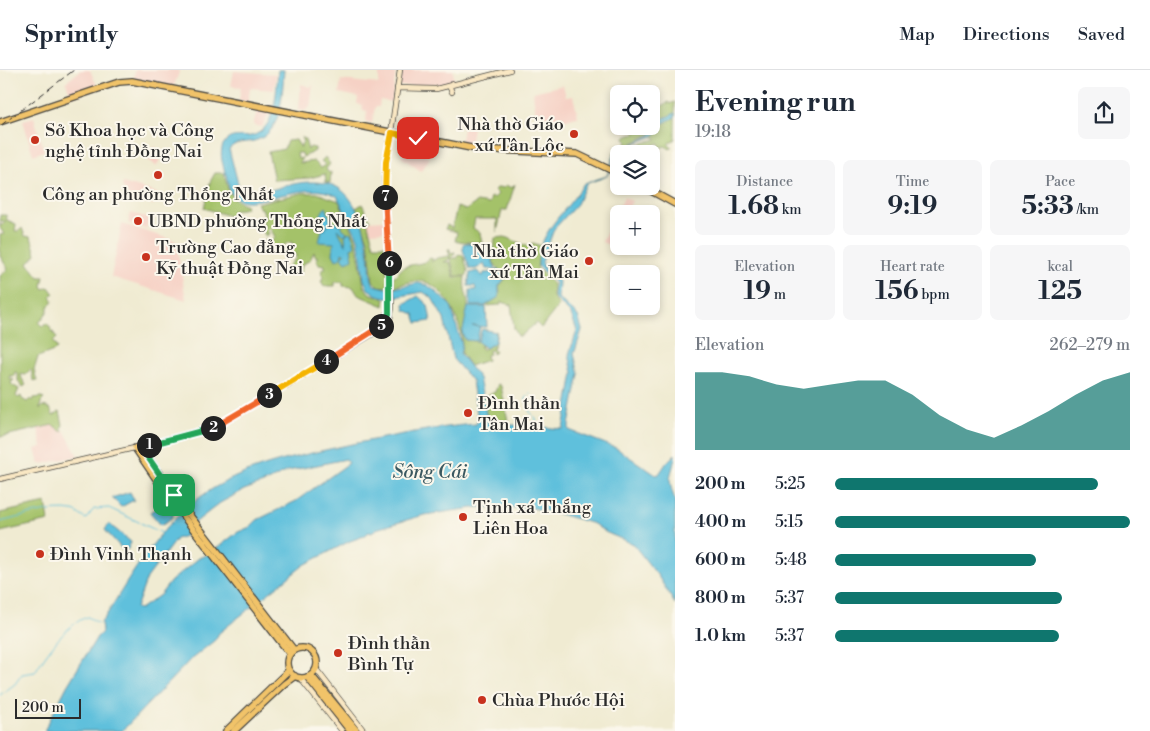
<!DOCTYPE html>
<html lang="en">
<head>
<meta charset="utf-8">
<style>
	:root { --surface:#fff; --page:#f6f6f7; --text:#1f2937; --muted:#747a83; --line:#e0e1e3; --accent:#0f766e }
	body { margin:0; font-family:"Libre Bodoni",serif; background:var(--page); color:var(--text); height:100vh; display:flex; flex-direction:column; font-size:19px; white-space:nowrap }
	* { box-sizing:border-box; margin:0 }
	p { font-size:16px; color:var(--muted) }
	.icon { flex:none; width:28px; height:28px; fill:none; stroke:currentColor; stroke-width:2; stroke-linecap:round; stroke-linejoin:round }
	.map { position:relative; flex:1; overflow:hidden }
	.sheet { display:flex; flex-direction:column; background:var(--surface); width:475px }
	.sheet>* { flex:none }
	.buttons { position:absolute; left:610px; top:15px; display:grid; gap:10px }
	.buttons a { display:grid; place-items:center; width:50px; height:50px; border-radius:8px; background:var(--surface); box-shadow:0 2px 8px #0003; font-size:25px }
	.scale { position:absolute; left:15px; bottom:12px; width:66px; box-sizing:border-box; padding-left:5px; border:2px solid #2b2b2b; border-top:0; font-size:14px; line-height:18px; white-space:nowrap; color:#2b2b2b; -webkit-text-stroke:4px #fbf7ec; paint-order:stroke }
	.pin { position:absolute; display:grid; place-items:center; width:42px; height:42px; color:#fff; margin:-21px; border-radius:10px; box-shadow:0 2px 8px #0006 }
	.km { position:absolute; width:25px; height:25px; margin:-12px; border-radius:50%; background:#222; color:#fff; font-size:14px; line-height:25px; text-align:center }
	.round { display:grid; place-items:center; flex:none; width:52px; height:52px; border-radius:8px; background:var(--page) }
	.headline { display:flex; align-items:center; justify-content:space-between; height:85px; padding:0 20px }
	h1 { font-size:28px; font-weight:700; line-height:38px }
	.metrics { display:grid; grid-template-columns:repeat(3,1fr); gap:8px; height:85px; padding:5px 20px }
	.metrics div { display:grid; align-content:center; border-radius:8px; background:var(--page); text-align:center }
	.metrics b { font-size:25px; font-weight:700 }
	.metrics small { font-size:14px; font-weight:400 }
	.metrics p { font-size:14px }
	.chart { height:140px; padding:10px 20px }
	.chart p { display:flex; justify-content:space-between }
	.chart svg { width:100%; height:90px; margin-top:5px; fill:var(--accent); opacity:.7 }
	ul { padding:0 20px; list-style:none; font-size:16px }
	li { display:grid; grid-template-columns:80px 60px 1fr; align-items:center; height:38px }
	li i { height:12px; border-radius:6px; background:var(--accent) }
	header { display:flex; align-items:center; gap:30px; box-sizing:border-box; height:70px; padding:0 25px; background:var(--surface); border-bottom:1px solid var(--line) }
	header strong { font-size:24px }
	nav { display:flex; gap:28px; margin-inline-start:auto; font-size:18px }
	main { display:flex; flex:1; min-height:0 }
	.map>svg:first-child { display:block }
</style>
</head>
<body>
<header>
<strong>Sprintly</strong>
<nav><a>Map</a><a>Directions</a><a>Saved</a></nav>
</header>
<main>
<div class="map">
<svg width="675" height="661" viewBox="0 0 675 661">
	<rect width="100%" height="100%" fill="#fbf7ec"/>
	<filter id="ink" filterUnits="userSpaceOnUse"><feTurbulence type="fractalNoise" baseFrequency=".02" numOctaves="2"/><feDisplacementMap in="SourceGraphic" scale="10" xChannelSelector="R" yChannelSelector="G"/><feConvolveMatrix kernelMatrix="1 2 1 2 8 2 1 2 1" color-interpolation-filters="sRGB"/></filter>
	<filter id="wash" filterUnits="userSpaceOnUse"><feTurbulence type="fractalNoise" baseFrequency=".0096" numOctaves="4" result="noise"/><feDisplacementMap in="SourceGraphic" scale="20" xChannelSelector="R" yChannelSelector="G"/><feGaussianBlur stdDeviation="1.12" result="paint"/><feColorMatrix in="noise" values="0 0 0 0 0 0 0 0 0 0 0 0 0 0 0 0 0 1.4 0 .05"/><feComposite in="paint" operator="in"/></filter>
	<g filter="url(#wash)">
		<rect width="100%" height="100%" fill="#f0ebd2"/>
		<!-- built -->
		<path fill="#f6d1c5" d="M 81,0 L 90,0 L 98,18 L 71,27 L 66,12 Z
			M 135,0 L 180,0 L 173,18 L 133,10 Z
			M 379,0 L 396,0 L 392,32 L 380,30 L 379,37 L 375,37 L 372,53 L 366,52 L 367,41 L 362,40 L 363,35 L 357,34 L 358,27 L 339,23 L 341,10 L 379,14 Z
			M 402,0 L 453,0 L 454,11 L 436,16 L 399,16 Z
			M 234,1 L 276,4 L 274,20 L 250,18 L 248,32 L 239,30 L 241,17 L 231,16 Z
			M 301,14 L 310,17 L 313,15 L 310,37 L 305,41 L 299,40 Z
			M 563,15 L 566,27 L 573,26 L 578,47 L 548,52 L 545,47 L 536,46 L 533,22 Z
			M 258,38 L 270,42 L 262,57 L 253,55 Z
			M 34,47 L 44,81 L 33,85 L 23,50 Z
			M 465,48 L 474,50 L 470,76 L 460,75 Z
			M 410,68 L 427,71 L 423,84 L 430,88 L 421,101 L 401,87 L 406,82 Z
			M 155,76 L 160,90 L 156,96 L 143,86 Z
			M 123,113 L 157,123 L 154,135 L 128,126 L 122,117 Z
			M 624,127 L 632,131 L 625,144 L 619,144 L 619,156 L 609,175 L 602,172 Z
			M 131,143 L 149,148 L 146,159 L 128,153 Z
			M 385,150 L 385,161 L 371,162 L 367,151 Z
			M 122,154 L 176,171 L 186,230 L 111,207 Z
			M 53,355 L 61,362 L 63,360 L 65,362 L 78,386 L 41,394 L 39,393 L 35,379 L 42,377 L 38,359 Z"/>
		<!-- green -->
		<path fill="#a4c269" stroke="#68764a" d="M 657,26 L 660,37 L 669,32 L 669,34 L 675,32 L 675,69 L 668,74 L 672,77 L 670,79 L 665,76 L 660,78 L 659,73 L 641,79 L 639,74 L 657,69 L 650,64 L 613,83 L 627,73 L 625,67 L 636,63 L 632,56 L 651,56 L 651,28 Z
			M 301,67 L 305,69 L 308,80 L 310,77 L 315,78 L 315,81 L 303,87 L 302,83 L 297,83 L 298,89 L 302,88 L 300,93 L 314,91 L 321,98 L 326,95 L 321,91 L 325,87 L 330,94 L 326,99 L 329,103 L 331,102 L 330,113 L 326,112 L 325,104 L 310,108 L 274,110 L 268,82 L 284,79 L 287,71 L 296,70 L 301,78 L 301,74 L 303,73 Z
			M 215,103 L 224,103 C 227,117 229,130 245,134 L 246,138 L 232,141 L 232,147 L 204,138 L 210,112 Z
			M 515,114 L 507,140 L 502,140 L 497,162 L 497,149 L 475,149 L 473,158 L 480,163 L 482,173 L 455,171 L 457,162 L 445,159 L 447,155 L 452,158 L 457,137 L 466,140 L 477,132 L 489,134 L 491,127 L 494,128 L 498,124 L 494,120 L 499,117 L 503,118 L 506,115 L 511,118 Z
			M 302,123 L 317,123 L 339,131 L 356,168 L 364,216 L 369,223 L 385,229 L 384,236 L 358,225 L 353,217 L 343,216 L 343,212 L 335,212 L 335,216 L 324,216 L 321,211 L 323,209 L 322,199 L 325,199 L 325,195 L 319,194 L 316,189 L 319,187 L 316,187 L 314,182 L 310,190 L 302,195 L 301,202 L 296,204 L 293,203 L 289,195 L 296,188 L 295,184 L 290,185 L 288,181 L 293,175 L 292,172 L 287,173 L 282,177 L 275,176 L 266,182 L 265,178 L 262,179 L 262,173 L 266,175 L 264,171 L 266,170 L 269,174 L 275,167 L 270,158 L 267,159 L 269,164 L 266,167 L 261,157 L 264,156 L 262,149 L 265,147 L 262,138 L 260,139 L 257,133 Z
			M 362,134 L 370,150 L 367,151 L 374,175 L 386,175 L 388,217 L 378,216 L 373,211 L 368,170 L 356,138 Z
			M 0,145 L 6,145 L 7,150 L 16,154 L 15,161 L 19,161 L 22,158 L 25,166 L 31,167 L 36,184 L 28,193 L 39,207 L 44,207 L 42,216 L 44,219 L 49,217 L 54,224 L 51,225 L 53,231 L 48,237 L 48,241 L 39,253 L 42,256 L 47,253 L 57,268 L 53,272 L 57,278 L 56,280 L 38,287 L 34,300 L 37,311 L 33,310 L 31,299 L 25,305 L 21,304 L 22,309 L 26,315 L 23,317 L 18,311 L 18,303 L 15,302 L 13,307 L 10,305 L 10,309 L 14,310 L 11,312 L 12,315 L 19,319 L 16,326 L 18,328 L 21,326 L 22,329 L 27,332 L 30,329 L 32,331 L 34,328 L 42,327 L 44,329 L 41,332 L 40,339 L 43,336 L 50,338 L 53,346 L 60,341 L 63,355 L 61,358 L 63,360 L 62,362 L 53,355 L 0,367 L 0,206 L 8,199 L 0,186 L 0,165 L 4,164 L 0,158 L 0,152 L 1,156 L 6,151 L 0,151 Z
			M 505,167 L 527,176 L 533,173 L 541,176 L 537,198 L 553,214 L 553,227 L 559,235 L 541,258 L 536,253 L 521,266 L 518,266 L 514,258 L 511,235 L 502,232 L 500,235 L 485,236 L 500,222 L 499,216 L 506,208 L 493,192 L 495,168 Z
			M 448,179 L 450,179 L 450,183 L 455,182 L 452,188 L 458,188 L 457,186 L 461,185 L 464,187 L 468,202 L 466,206 L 455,206 Z
			M 449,186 L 450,189 L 444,192 L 450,192 L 454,207 L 465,207 C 463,221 468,224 468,237 C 468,243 464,256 462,263 L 465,270 L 477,271 L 484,277 L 480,276 L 481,279 C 490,280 497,268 495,261 L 497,262 L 494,277 L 492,278 L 495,282 L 492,284 L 492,281 L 489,280 L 489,284 L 486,285 L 487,290 L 470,296 L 461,283 C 466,262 450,223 428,213 C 416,208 404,214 393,217 L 390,206 L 395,206 C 400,202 401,197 407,196 C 416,193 423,195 430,188 L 433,189 L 431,192 L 437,188 Z
			M 498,314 L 501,316 L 508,351 L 486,351 L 483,327 L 495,322 Z
			M 46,433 L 49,451 L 0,462 L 0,443 Z"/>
		<!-- water -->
		<path fill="#5ec0dc" stroke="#447684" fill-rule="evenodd" d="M 278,0 L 284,0 C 282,23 283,64 254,71 C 245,73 236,71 229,79 L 240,121 C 243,124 245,125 250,125 C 278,120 300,107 329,114 C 356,120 366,161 369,185 C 371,194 369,206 374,215 L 390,219 L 418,213 L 427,215 L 434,220 L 451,236 L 462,275 L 460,284 L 479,308 L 488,354 L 533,356 L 537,353 L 540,357 L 563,359 L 573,303 L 569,284 L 577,261 L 571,244 L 554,227 L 555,213 L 538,196 C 537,161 568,141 584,113 L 607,106 L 614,84 L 651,65 L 660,50 L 675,43 L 675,47 L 662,54 L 654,66 L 638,72 L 614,87 C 606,113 609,104 586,114 L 577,134 L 554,159 L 542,192 L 544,198 L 559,211 L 558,228 L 578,246 L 582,260 L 574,284 L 579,304 L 569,355 L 569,360 L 616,378 L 656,405 L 659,404 L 667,392 L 675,384 C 673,408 665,402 675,430 L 675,534 L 658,506 L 633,474 L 605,462 L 594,454 L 563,445 L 533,438 L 480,437 L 424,445 L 376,459 L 372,463 L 369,462 L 364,466 L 350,471 L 304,495 L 219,563 L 215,570 L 189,591 L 122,661 L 44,661 L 67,616 L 97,567 L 102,562 L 101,552 L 104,549 C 133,502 161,452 209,421 C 252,394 304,385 352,374 C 394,366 434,357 476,354 L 478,351 L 472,311 L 453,289 L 444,249 L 432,228 L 423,222 L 390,228 L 377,225 L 368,219 L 364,210 L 358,168 L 337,126 C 303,107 250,144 234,126 C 228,121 228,112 226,105 C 223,95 219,85 223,75 C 230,63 239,68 251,66 C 277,60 276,21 278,0 ZM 346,389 L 349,393 L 296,431 L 257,450 L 250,457 L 238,462 L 212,482 L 199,488 L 171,511 L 160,525 L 140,539 L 136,538 L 147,508 L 176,469 L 185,466 L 192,455 L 220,433 L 244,420 L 266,412 L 288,401 Z
			M 326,137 L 331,151 L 326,158 L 331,152 L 337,152 L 338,155 L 338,152 L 342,152 L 342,158 L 347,162 L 344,165 L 337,159 L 346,175 L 345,166 L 348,162 L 352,163 L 355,176 L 351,178 L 353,189 L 346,192 L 342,187 L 345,184 L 342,182 L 341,187 L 336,190 L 333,184 L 334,173 L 319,172 L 322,160 L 326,159 L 319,157 C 318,152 321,141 326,137 Z
			M 467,173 L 493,178 L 493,192 L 496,199 L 486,199 L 484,194 L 476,199 L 470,199 L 463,180 L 463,174 Z
			M 497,199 L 506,207 L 499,216 L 499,227 L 485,236 L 470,236 L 470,220 L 476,220 L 475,216 L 468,216 L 470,203 L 477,201 L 483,206 L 484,203 L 496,202 Z
			M 418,226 L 428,235 L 431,251 L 417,253 L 414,244 L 405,240 L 404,234 Z
			M 468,237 L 486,237 L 487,257 L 472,256 L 480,257 L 477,271 L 465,270 L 462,263 C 465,254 465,247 468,237 Z
			M 482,259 L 496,262 L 495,272 L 486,278 L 478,272 Z
			M 130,422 L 134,430 L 121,437 L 112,428 Z
			M 168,433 L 173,435 L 173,447 L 161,455 L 150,442 Z
			M 109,454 L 131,472 L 128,479 L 124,481 L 105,460 Z"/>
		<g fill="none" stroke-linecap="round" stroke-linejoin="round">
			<!-- stream -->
			<path stroke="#5ec0dc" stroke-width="1" d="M 530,323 L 526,329 L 530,342 L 536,348 L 536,353
				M 0,452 C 22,447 50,437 73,441 C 78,442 81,447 86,449 L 94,439 L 109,438 L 162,463
				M 0,625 L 15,614 L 22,604 L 35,602 C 44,586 69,551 88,547 L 100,554"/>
		</g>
	</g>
	<g filter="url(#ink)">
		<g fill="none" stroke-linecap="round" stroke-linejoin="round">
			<!-- secondary casing -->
			<g stroke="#494844" stroke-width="6">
				<path id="secondary" d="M 397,18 L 436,19 L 510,0
					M 452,22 L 450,18 L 452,13
					M 380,257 L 389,240
					M 0,409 L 143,376 L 218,356 L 381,259 L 390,249 L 392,238 L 384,111 L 400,0
					M 316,599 L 364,661
					M 300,608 L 342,661"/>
			</g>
			<!-- primary casing -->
			<g stroke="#494844" stroke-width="8">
				<path id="primary" d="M 0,52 L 119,12 L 132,11 L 476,79 L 577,84 L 619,104
					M 642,116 L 675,134
					M 141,377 L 174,425 L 294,580
					M 135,378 L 169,428 L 290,584
					M287 593a15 15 0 1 1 30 0a15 15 0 1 1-30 0Z
					M 311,605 L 357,661
					M 307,607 L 350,661
					M 226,661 L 289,600
					M 234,661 L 284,614 L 295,606"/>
			</g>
			<!-- secondary -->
			<use href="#secondary" stroke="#f9e7c3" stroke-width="4.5"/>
			<!-- primary -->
			<use href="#primary" stroke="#f1c369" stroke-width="5.5"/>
			<!-- rail -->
			<path stroke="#2b2b2b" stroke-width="1" stroke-dasharray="8 4" stroke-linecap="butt" d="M 0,56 L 74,0"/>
		</g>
	</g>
	<g fill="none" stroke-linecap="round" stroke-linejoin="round" filter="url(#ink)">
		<!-- split-1 casing -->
		<g stroke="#fff" stroke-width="10">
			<path id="split-1" d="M 149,375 L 141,377 L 174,425"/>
		</g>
		<!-- split-2 casing -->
		<g stroke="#fff" stroke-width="10">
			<path id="split-2" d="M 149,375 L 213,358"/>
		</g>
		<!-- split-3 casing -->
		<g stroke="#fff" stroke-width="10">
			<path id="split-3" d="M 213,358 L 269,325"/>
		</g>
		<!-- split-4 casing -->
		<g stroke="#fff" stroke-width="10">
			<path id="split-4" d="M 269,325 L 326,291"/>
		</g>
		<!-- split-5 casing -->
		<g stroke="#fff" stroke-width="10">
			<path id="split-5" d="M 326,291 L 381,256"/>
		</g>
		<!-- split-6 casing -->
		<g stroke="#fff" stroke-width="10">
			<path id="split-6" d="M 381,256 L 389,244 L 389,193"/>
		</g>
		<!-- split-7 casing -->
		<g stroke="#fff" stroke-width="10">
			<path id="split-7" d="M 385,127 L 389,193"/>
		</g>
		<!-- split-8 casing -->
		<g stroke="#fff" stroke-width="10">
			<path id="split-8" d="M 385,127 L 386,92 L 392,63"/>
		</g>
		<!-- split-9 casing -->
		<g stroke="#fff" stroke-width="10">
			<path id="split-9" d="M 392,63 L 418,68"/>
		</g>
		<!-- split-1 -->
		<use href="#split-1" stroke="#22a559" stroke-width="6"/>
		<!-- split-2 -->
		<use href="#split-2" stroke="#22a559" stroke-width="6"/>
		<!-- split-3 -->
		<use href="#split-3" stroke="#f0652b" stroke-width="6"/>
		<!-- split-4 -->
		<use href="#split-4" stroke="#f5b400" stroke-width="6"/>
		<!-- split-5 -->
		<use href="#split-5" stroke="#f0652b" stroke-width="6"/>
		<!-- split-6 -->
		<use href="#split-6" stroke="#22a559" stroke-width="6"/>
		<!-- split-7 -->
		<use href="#split-7" stroke="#f0652b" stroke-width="6"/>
		<!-- split-8 -->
		<use href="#split-8" stroke="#f5b400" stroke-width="6"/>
		<!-- split-9 -->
		<use href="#split-9" stroke="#f5b400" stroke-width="6"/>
	</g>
	<!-- markers -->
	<g fill="#c8321e" stroke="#fbf7ec" stroke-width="2">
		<circle cx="574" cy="64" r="5"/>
		<circle cx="35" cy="70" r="5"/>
		<circle cx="158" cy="105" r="5"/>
		<circle cx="138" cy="151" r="5"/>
		<circle cx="146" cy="187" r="5"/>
		<circle cx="589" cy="191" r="5"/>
		<circle cx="468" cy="343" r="5"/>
		<circle cx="463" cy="447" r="5"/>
		<circle cx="40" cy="484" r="5"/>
		<circle cx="338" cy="583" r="5"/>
		<circle cx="482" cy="630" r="5"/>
	</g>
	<g text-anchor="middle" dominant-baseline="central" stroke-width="4" stroke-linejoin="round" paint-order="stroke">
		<!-- poi labels -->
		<g font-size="18" fill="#2b2b2b" stroke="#fbf7ec" text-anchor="start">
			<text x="564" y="54" text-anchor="end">Nhà thờ Giáo<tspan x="564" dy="21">xứ Tân Lộc</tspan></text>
			<text x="45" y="60">Sở Khoa học và Công<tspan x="45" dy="21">nghệ tỉnh Đồng Nai</tspan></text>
			<text x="158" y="124" text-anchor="middle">Công an phường Thống Nhất</text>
			<text x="148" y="151">UBND phường Thống Nhất</text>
			<text x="156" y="177">Trường Cao đẳng<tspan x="156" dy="21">Kỹ thuật Đồng Nai</tspan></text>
			<text x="579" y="181" text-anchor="end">Nhà thờ Giáo<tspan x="579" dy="21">xứ Tân Mai</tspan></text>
			<text x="478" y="333">Đình thần<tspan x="478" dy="21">Tân Mai</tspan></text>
			<text x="473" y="437">Tịnh xá Thắng<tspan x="473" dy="21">Liên Hoa</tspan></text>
			<text x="50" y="484">Đình Vinh Thạnh</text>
			<text x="348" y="573">Đình thần<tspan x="348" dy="21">Bình Tự</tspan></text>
			<text x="492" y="630">Chùa Phước Hội</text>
		</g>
		<!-- water labels -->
		<g font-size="19" font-style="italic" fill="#3a5860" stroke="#fbf7ec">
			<text x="430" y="402">Sông Cái</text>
		</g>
	</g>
</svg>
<div class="buttons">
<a><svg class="icon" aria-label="locate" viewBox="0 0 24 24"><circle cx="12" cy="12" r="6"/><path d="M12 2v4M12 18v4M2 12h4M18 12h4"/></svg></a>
<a><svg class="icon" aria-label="layers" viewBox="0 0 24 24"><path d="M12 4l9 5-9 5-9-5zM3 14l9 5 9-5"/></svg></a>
<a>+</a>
<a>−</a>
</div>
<div class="scale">200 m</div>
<div class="pin" style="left:174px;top:425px;background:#1e9e55"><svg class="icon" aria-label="arrive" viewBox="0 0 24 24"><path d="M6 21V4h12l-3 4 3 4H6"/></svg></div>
<div class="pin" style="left:418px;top:68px;background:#d93025"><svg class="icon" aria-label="check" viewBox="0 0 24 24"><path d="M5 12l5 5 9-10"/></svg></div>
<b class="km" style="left:149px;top:375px">1</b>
<b class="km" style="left:213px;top:358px">2</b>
<b class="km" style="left:269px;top:325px">3</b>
<b class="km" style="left:326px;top:291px">4</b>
<b class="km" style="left:381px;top:256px">5</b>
<b class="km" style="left:389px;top:193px">6</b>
<b class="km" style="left:385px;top:127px">7</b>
</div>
<section class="sheet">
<div class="headline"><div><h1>Evening run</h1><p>19:18</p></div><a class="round"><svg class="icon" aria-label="share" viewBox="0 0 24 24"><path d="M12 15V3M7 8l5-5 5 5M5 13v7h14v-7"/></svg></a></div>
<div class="metrics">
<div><p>Distance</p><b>1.68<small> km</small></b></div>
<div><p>Time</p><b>9:19</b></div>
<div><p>Pace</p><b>5:33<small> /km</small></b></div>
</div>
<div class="metrics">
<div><p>Elevation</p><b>19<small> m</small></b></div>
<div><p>Heart rate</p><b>156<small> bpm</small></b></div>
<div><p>kcal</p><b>125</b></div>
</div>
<div class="chart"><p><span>Elevation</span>262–279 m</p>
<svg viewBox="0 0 160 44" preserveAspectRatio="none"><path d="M0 44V6L10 6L20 8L30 12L40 14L50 12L60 10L70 10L80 17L90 27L100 34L110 38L120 32L130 25L140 17L150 10L160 6V44z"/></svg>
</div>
<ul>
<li><b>200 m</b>5:25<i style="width:89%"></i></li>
<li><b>400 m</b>5:15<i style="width:100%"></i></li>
<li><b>600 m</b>5:48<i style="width:68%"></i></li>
<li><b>800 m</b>5:37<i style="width:77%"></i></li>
<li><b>1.0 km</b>5:37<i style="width:76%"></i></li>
</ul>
</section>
</main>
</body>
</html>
